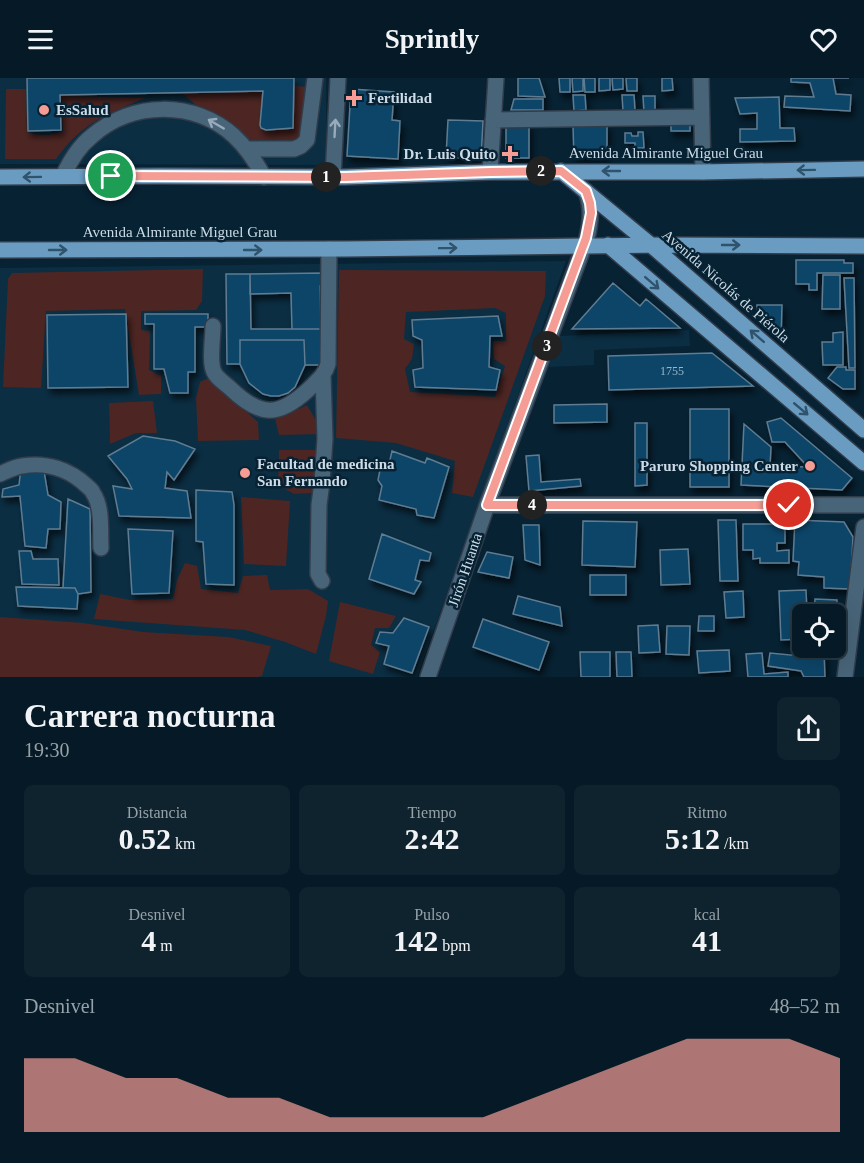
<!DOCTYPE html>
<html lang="es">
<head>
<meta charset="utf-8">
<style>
	:root { --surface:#051a26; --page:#0e232e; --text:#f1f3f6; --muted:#97a1a7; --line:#263843; --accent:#f59c94 }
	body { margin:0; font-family:"Times New Roman",serif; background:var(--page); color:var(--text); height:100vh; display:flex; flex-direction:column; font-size:22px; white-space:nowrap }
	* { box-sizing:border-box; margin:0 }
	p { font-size:20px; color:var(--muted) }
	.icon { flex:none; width:33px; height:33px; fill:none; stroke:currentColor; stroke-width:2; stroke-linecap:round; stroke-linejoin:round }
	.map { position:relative; height:599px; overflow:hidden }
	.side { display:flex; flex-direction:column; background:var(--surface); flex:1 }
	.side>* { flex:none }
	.fabs { position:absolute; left:792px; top:526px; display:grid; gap:12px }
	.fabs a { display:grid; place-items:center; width:54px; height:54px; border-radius:9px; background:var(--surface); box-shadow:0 6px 24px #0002,0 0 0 2px var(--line); font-size:30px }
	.pin { position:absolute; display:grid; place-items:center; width:51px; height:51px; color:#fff; margin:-26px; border:3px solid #fff; border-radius:50%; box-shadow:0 2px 6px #0007 }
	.km { position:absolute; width:30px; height:30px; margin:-15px; border-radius:50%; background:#222; color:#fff; font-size:16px; line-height:30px; text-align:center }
	.round { display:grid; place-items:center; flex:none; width:63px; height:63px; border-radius:9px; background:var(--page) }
	.headline { display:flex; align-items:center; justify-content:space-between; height:102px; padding:0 24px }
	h1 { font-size:33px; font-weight:800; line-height:45px }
	.metrics { display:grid; grid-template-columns:repeat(3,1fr); gap:9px; height:102px; padding:6px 24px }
	.metrics div { display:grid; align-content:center; border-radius:9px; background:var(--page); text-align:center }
	.metrics b { font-size:30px; font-weight:800 }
	.metrics small { font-size:16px; font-weight:400 }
	.metrics p { font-size:16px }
	.chart { height:168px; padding:12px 24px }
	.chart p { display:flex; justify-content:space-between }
	.chart svg { width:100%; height:108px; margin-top:6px; fill:var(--accent); opacity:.7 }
	header { display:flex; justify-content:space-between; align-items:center; height:78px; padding:0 24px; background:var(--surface); font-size:27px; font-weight:800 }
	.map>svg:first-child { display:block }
</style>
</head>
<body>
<header><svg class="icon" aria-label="menu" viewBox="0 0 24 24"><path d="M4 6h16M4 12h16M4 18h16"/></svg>Sprintly<svg class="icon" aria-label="heart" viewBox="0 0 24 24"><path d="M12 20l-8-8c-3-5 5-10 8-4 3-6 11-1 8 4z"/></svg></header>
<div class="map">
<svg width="864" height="599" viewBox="0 0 864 599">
	<defs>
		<filter id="shadow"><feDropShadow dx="3" dy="5.5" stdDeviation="3" flood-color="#0009"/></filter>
	</defs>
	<rect width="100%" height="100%" fill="#072233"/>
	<!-- built -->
	<path fill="#0b2e43" d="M 0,0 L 326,0 L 327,87 L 0,86 Z
		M 566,183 L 417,599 L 0,599 L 0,190 Z
		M 689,252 L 690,268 L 594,272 L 594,287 L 549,289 L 559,258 Z"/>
	<!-- green -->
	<path fill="#4d2623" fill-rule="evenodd" d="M 294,8 L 308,9 L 305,51 L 296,65 L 251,65 L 241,56 L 199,30 L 181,14 L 263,13 L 266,52 L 293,50 Z
		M 6,11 L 26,11 L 27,54 C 37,58 53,58 63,53 L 61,18 L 145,20 C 105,37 83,44 56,81 L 5,81 Z
		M 203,191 L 202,223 L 196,232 L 141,233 L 141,252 L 150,253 L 149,292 L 161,298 L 161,316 L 139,317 L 125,231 L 46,233 L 41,310 L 3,309 L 8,201 L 12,195 Z
		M 339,192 L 546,193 L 545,218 L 473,419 L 452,415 L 455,383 L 396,365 L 336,360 ZM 495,230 L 506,235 L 506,263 L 493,263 L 494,281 L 505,288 L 495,319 L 410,314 L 405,291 L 412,281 L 414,266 L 404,261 L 406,234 Z
		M 209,300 L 258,344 L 259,362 L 198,363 L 196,320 L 200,304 Z
		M 153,323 L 157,355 L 136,355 L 110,366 L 109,325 Z
		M 307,327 L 324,356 L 279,357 L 275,341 L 284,338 Z
		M 279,372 L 319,372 L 317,404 L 312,415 L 294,416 L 278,407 Z
		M 241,419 L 290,423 L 286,488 L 244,486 Z
		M 185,485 L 197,488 L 201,511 L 238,515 L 243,498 L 267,497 L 270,512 L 308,511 L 328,523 L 326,538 L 316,576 L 285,564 L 245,552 L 94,541 L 100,516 L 130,522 L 173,521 L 177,502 Z
		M 340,524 L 396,538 L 389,550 L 375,550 L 371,567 L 380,574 L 373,596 L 329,583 Z
		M 0,539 L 83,545 L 143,554 L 228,559 L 271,568 L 262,598 L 258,599 L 0,599 Z"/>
	<!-- building -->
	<path fill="#084468" stroke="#607c91" stroke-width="1.5" filter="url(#shadow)" d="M 27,0 L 294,0 L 293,50 L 266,52 L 261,50 L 260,47 L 263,13 L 60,17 L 61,52 L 28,53 Z
		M 518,0 L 539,0 L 545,19 L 518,18 Z
		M 559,0 L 570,0 L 570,14 L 560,14 Z
		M 572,0 L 583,0 L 583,13 L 573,14 Z
		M 584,0 L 595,0 L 595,14 L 585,14 Z
		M 599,0 L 610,0 L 610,12 L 599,13 Z
		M 612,0 L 623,0 L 623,11 L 613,12 Z
		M 626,0 L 637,0 L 637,13 L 627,13 Z
		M 662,0 L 672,0 L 673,12 L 662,13 Z
		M 791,0 L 849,0 L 833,0 L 836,16 L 851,17 L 850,33 L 784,29 L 785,18 L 814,19 L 810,5 L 791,4 Z
		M 351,11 L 394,14 L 392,42 L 400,43 L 398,81 L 347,78 Z
		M 573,17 L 585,17 L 586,32 L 574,33 Z
		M 622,17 L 634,17 L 635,32 L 623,33 Z
		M 643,18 L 655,18 L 655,33 L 644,34 Z
		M 779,19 L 780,50 L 794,50 L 795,63 L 740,64 L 740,51 L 757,51 L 757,35 L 740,36 L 735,20 Z
		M 514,21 L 543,21 L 543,32 L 511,32 Z
		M 448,42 L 483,43 L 481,81 L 446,79 Z
		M 671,43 L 690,43 L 690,53 L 671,53 Z
		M 506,46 L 529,46 L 529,80 L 506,80 Z
		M 607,47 L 607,78 L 574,79 L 573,48 Z
		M 638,54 L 643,54 L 644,70 L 635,70 L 635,65 L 625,65 L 625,55 L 631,55 L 632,58 L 638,58 Z
		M 796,182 L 844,182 L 844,185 L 853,185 L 853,195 L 817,195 L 817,212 L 809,212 L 809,206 L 796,206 Z
		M 325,195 L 325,208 L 320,208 L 321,251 L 292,251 L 291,215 L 250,216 L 250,196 Z
		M 226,196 L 250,196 L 251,251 L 321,251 L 321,268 L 326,287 L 305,287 L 304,262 L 240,262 L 240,286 L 227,286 Z
		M 823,197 L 840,197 L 840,231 L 822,231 Z
		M 844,200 L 854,200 L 855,290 L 849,290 Z
		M 613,205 L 640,228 L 646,221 L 680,250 L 572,251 Z
		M 757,227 L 782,227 L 781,261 L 757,236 Z
		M 126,236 L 128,309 L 48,310 L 47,237 Z
		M 145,236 L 208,236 L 208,249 L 195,249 L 195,294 L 188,294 L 188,315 L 170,315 L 164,291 L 154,291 L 154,246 L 145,246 Z
		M 498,238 L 502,258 L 490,258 L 489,289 L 500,292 L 496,312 L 415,309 L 413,292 L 423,290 L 422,262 L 413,258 L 412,242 Z
		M 843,254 L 843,287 L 823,287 L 822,264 L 833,264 L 833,255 Z
		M 240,262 L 304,262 L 305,287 L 295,309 L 288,315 L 279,318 L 271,318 L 263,316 L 249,305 L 240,286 Z
		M 712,275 L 753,308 L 609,312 L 608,278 Z
		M 837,289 L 846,289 L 846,292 L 855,292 L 855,311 L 843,311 L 828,300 Z
		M 607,326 L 607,344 L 554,345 L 554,327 Z
		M 690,331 L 729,331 L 729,409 L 690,409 Z
		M 781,340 L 852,400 L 842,412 L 741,407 L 744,346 L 771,369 L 770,388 L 808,389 L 785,364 L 772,364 L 767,344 Z
		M 635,345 L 647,345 L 647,407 L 635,408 Z
		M 143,358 L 175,363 L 195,371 L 174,402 L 167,394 L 165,410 L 187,413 L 191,440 L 119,438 L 113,408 L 132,411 L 127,401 L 108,378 Z
		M 392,373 L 425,385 L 427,380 L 449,389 L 434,440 L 417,437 L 416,431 L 379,422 L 382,408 L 378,402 L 381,387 L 388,391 Z
		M 539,377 L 541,404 L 580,401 L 581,408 L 529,413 L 526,378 Z
		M 21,390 L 44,393 L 48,417 L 61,424 L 60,451 L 48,451 L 46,470 L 25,468 L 20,418 L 2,419 L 3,411 L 19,407 Z
		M 196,412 L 232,414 L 234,427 L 234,507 L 206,506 L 203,464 L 196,463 Z
		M 68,421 L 90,431 L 91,514 L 78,516 L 75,510 L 63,510 Z
		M 718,442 L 736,442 L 738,503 L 720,503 Z
		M 795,442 L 844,444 L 853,459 L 850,511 L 824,510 L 824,499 L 798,497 L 799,484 L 793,483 Z
		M 583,443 L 637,444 L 635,489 L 582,487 Z
		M 743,446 L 785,446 L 785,465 L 777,465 L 777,473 L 789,472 L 789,485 L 760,485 L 760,480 L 753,481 L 753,472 L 743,472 Z
		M 523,447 L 539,447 L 540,487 L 525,482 Z
		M 128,451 L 173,453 L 169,515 L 132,516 Z
		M 382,456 L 431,475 L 429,483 L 420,482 L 415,502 L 421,504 L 414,516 L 369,501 Z
		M 688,471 L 690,506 L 661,507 L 660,472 Z
		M 19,473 L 31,473 L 33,481 L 58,481 L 59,507 L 22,506 Z
		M 487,474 L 513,479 L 509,500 L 478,494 Z
		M 590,497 L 626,497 L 626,517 L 590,517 Z
		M 16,509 L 75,510 L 78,516 L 77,531 L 18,528 Z
		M 806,512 L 807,537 L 802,537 L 802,561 L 781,562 L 779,513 Z
		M 743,513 L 744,539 L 726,540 L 724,514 Z
		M 518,518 L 560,529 L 562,548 L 513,536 Z
		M 815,521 L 837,522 L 836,564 L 836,537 L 814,537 Z
		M 699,538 L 714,538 L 714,553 L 698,553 Z
		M 404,540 L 429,549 L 412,595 L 384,586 L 389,568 L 376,565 L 380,554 L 393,555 Z
		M 483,541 L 549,564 L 539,592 L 473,569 Z
		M 658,547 L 660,574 L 639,575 L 638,548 Z
		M 667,548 L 690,548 L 689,577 L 666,576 Z
		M 796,567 L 802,567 L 802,570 L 817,570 L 817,575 L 824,575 L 825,599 L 804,599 L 801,593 L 768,588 L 770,575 L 800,578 Z
		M 729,572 L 730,593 L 699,595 L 697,573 Z
		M 580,574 L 610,574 L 610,599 L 581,599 Z
		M 616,574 L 631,574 L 632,599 L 617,599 Z
		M 762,575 L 764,596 L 788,594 L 788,599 L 748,599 L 746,576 Z"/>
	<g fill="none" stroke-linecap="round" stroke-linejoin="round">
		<!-- minor casing -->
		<g stroke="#313c4b" stroke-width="18">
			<path id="minor" d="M 701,0 L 703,94
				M 493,42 L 702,39
				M 247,71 L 294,71 L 301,68 L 307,62 L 315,0
				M 490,94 L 496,0
				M 63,98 C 70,83 78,69 92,58 C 132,23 194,22 234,58 C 247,70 256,84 264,99
				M 333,99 L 338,0
				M 213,248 C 213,260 209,284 214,294 C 217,301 225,305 230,310 C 260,339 278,340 309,311 C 317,303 325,297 328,286 L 329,171
				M 0,396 C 7,393 14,389 22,388 C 46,384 69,391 87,408 C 89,410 92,412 93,415 C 103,429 100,454 101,470
				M 487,427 L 864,427
				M 322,503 L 318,496 L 319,427 L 322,404 L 325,361 L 323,297
				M 428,599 L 487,427 L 587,160 C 591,143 592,130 586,113
				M 845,599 L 864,449"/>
		</g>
		<!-- major casing -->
		<g stroke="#313c4b" stroke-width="18">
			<path id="major" d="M 561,93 L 651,167 L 864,352
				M 0,99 L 159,98 L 345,99 L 490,94 L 703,94 L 864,91
				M 608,167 L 864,385
				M 0,172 L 345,171 L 664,167 L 864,168"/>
		</g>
		<!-- minor -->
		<use href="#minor" stroke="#486478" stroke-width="15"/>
		<!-- major -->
		<use href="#major" stroke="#6a9cc1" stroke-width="15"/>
	</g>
	<!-- one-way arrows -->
	<defs><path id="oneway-shaft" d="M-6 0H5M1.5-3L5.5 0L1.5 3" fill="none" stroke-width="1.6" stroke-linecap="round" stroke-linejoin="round" transform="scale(1.5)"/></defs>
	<g stroke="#97abbb">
		<use href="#oneway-shaft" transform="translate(216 46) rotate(-150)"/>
		<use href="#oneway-shaft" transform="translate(335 50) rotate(-87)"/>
	</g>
	<g stroke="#2f536c">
		<use href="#oneway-shaft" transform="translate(806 92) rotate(179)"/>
		<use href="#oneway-shaft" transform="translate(611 93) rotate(-180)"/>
		<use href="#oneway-shaft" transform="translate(32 99) rotate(179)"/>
		<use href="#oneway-shaft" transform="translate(731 167)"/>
		<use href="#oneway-shaft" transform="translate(448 170) rotate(-1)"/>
		<use href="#oneway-shaft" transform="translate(58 172)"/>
		<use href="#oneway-shaft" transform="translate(253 172)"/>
		<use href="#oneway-shaft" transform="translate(652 205) rotate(41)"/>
		<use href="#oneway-shaft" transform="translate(757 258) rotate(-139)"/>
		<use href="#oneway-shaft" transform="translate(801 331) rotate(40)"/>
	</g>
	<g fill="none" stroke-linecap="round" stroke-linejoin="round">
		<!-- route casing -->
		<g stroke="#fff" stroke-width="12">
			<path id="route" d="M 111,98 L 345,99 L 490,94 L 561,93 L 586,113 L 590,125 L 591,135 L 586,160 L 487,427 L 789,427"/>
		</g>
		<!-- route -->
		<use href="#route" stroke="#f59c94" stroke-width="8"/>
	</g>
	<!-- markers -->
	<g fill="#f59c94" stroke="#072233" stroke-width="2">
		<path d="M351 11h6v6h6v6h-6v6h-6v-6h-6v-6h6z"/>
		<circle cx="44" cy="32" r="6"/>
		<path d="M507 67h6v6h6v6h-6v6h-6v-6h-6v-6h6z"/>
		<circle cx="810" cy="388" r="6"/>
		<circle cx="245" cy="395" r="6"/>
	</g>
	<g text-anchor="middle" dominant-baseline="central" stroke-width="5" stroke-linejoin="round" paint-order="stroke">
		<!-- number labels -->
		<g font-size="12" fill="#9bb5c7">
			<text x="672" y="293">1755</text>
		</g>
		<!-- poi labels -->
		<g font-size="15" font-weight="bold" fill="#ccdbe7" stroke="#072233" text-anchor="start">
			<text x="368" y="20">Fertilidad</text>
			<text x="56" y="32">EsSalud</text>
			<text x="496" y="76" text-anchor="end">Dr. Luis Quito</text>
			<text x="257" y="386">Facultad de medicina<tspan x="257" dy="17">San Fernando</tspan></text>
			<text x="798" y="388" text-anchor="end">Paruro Shopping Center</text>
		</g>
		<!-- street labels -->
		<g font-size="15" fill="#ccdbe7" stroke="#072233">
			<text x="666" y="75">Avenida Almirante Miguel Grau</text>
			<text x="180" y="154">Avenida Almirante Miguel Grau</text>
			<text transform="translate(726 208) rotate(41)">Avenida Nicolás de Piérola</text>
			<text transform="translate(465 492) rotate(-71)">Jirón Huanta</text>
		</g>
	</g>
</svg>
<div class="fabs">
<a><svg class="icon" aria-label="locate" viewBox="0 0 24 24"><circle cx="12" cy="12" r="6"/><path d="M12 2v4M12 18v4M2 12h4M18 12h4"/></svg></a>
</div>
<div class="pin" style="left:111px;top:98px;background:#1e9e55"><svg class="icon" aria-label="arrive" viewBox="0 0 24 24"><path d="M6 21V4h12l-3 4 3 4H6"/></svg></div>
<div class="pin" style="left:789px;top:427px;background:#d93025"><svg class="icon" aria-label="check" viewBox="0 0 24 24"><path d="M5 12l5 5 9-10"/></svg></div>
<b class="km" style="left:326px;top:99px">1</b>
<b class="km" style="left:541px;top:93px">2</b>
<b class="km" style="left:547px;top:268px">3</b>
<b class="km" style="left:532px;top:427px">4</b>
</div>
<section class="side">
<div class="headline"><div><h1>Carrera nocturna</h1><p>19:30</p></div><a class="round"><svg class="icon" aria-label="share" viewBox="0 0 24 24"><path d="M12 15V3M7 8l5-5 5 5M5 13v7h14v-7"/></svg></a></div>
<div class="metrics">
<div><p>Distancia</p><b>0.52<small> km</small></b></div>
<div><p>Tiempo</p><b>2:42</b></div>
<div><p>Ritmo</p><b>5:12<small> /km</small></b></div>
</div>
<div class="metrics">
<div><p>Desnivel</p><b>4<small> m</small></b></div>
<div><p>Pulso</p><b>142<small> bpm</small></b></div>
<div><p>kcal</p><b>41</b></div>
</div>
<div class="chart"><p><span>Desnivel</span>48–52 m</p>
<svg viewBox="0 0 160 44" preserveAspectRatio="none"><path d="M0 44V14L10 14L20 22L30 22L40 30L50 30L60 38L70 38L80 38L90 38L100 30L110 22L120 14L130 6L140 6L150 6L160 14V44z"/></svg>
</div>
</section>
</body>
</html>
